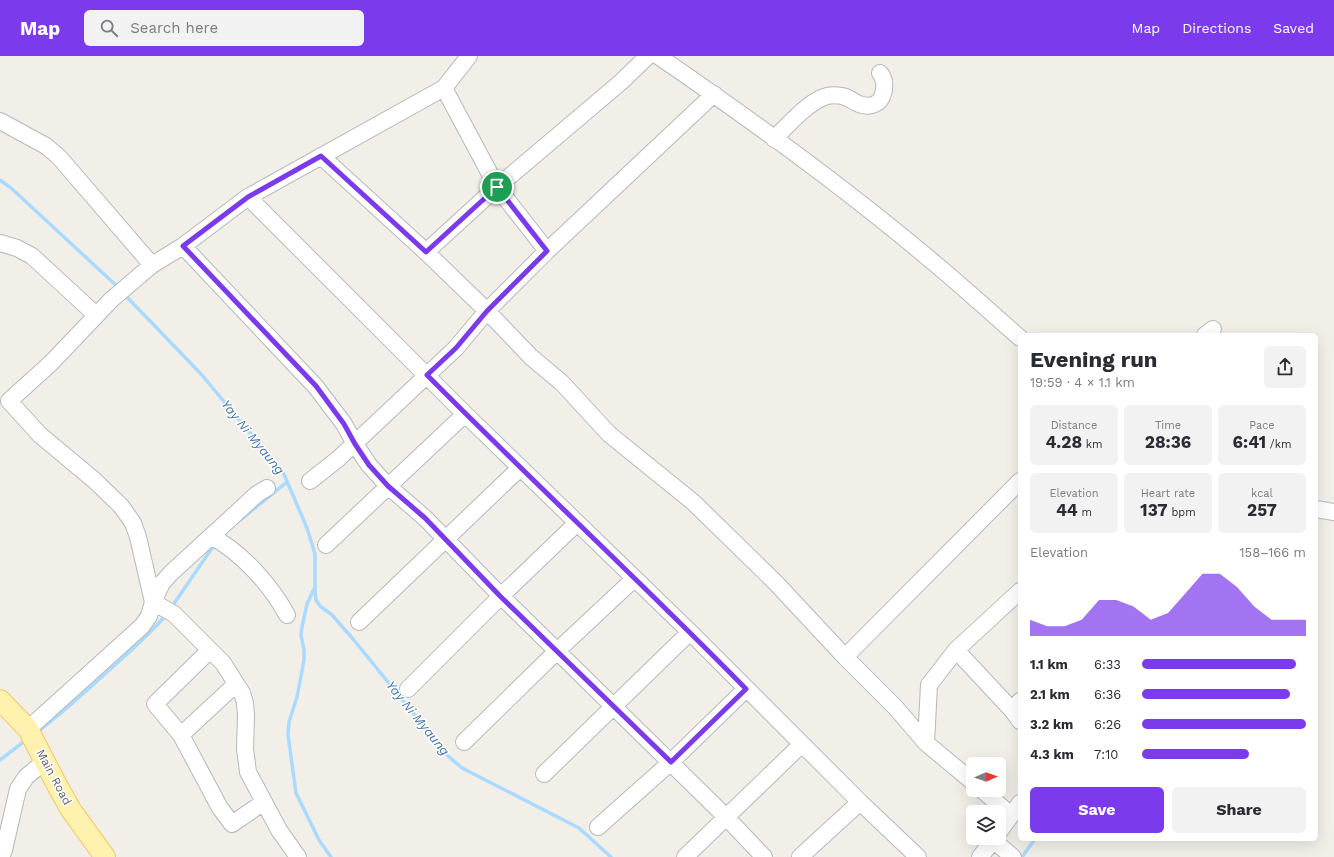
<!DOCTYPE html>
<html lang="en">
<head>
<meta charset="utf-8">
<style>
	:root { --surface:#fff; --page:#f2f2f3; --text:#2b2b33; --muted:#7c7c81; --accent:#7c3aed }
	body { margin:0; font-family:"Work Sans",sans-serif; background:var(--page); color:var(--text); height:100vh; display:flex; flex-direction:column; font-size:15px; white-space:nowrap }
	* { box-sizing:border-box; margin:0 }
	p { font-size:13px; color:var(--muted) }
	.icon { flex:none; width:22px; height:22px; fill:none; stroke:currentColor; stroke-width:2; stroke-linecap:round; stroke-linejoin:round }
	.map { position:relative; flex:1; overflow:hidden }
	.sheet { position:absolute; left:1018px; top:277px; width:300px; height:508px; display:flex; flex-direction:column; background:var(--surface); border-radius:6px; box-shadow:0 4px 16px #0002 }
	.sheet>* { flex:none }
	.needle { width:26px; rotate:88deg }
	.controls { position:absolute; left:966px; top:701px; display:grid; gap:8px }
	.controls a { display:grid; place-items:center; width:40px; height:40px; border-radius:6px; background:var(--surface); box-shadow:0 4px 16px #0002; font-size:20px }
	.pin { position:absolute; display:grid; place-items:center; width:34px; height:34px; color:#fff; margin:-17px; border:2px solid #fff; border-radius:50%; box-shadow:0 1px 4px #0007 }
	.round { display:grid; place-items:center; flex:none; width:42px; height:42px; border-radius:6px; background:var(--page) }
	.head { display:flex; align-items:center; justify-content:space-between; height:68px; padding:0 12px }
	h1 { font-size:22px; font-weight:700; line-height:30px }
	.stats { display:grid; grid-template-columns:repeat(3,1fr); gap:6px; height:68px; padding:4px 12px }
	.stats div { display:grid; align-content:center; border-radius:6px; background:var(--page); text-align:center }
	.stats b { font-size:17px; font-weight:700 }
	.stats small { font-size:11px; font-weight:400 }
	.stats p { font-size:11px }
	.chart { height:112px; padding:8px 12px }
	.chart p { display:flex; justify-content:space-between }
	.chart svg { width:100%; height:72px; margin-top:4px; fill:var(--accent); opacity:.7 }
	.primary-button { display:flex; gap:8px; margin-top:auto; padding:8px 12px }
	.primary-button a { flex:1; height:46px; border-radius:6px; background:var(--accent); color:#fff; font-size:16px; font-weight:700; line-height:46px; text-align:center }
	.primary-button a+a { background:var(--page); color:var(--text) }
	ul { padding:0 12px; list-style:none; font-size:13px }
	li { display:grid; grid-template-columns:64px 48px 1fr; align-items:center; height:30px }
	li i { height:10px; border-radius:5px; background:var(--accent) }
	header { display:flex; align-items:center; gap:24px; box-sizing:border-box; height:56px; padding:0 20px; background:var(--accent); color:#fff }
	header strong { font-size:19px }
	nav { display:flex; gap:22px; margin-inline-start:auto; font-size:14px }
	.search { width:280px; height:36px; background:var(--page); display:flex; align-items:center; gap:10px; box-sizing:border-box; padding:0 14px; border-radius:6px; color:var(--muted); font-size:15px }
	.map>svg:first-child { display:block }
</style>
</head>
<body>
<header>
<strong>Map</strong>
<div class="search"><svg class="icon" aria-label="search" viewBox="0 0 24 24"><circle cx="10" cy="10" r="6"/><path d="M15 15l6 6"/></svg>Search here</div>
<nav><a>Map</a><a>Directions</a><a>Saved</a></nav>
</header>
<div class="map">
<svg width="1334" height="801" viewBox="0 0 1334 801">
	<rect width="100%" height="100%" fill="#f1efe8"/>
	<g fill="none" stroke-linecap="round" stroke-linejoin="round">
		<!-- stream -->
		<path stroke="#aadaff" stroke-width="3.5" d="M 0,124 L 11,132 L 119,232
			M 124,238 L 201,318 L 283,416 L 307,472 L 315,498 L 315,535 L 316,544 L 320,550 L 332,559 L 353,583 L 448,700 L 462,712 L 579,772 L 611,801
			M 239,465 L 287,426
			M 315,531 L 307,548 L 302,571 L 301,579 L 304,594 L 304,604 L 297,641 L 289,666 L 288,679 L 296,737 L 319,784 L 331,801
			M 171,552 L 212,492 L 216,489
			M 36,677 C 61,658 83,638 106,617 C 127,598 148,580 166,559
			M 0,704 L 26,684
			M 1022,801 L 1035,783"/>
		<!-- minor casing -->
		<g stroke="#b5b8bc" stroke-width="18">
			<path id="minor" d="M 658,0 C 750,63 841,129 927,201 C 959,227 989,255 1020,282
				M 444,32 L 497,131 L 547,195
				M 0,65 L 46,90 L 59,101 L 152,209
				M 774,83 C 788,69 806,48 824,41 C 829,39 837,39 842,40 C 849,41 853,46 859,48 C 869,52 880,49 883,38 C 885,31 885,23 880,17
				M 321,100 L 426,196 L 487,255 L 531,301 L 562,327 L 609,378 L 693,446 L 775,526 L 845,601 L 896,652 L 926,687 L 973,726
				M 248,141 L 465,358 L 690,576 L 860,746 L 918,801
				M 0,187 L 17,192 L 32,200 L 96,259
				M 183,190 L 316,331 L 344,368 L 355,388 L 369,409 L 388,430 L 425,462 L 501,540 L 727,762 L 764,801
				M 426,196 L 497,131 L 621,26 L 648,0
				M 1205,279 L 1213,273
				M 310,425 L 338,403 L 456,292 L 487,255 L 547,195 L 714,38
				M 267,432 L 257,438 L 171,517 L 162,527 L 153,546 L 174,558 L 223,607 L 242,637 L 245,647 L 246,659 L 245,693 L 248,716 L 279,774 L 298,801
				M 1316,453 L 1334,456
				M 211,480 C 242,497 270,528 287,559
				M 326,489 L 465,358
				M 359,566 L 520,412
				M 956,594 L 1012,654
				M 209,595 L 155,648 L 181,679 L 220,752 L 232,768 L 264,746
				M 845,601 L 1020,425
				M 408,633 L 501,540 L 577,467
				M 1020,645 L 1012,654 L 1020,665
				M 28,673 L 142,570 L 149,560 L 153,546 L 138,481 L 133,467 L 121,450 L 94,424 L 40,379 L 9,345 L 51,307 L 111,244 L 152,209 L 183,190 L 248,141 L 444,32 L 469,0
				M 181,679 L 236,628
				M 464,686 L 557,595 L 634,523
				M 926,687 L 929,629 L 956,594 L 1020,535
				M 544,718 L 690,576
				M 982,734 L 1011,759
				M 598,771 L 671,706 L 746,633
				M 999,776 L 1020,747
				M 993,784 L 1013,801
				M 1,801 L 4,794 L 18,733 L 26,721 L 45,705
				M 685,801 L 802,688
				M 800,801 L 860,746
				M 980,801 L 995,782"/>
		</g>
		<!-- major casing -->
		<g stroke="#f2c960" stroke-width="22">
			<path id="major" d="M 0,644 L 28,673 L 58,731 L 71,754 L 105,801"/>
		</g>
		<!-- minor -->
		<use href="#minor" stroke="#fff" stroke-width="16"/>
		<!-- major -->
		<use href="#major" stroke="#fff2af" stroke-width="20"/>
	</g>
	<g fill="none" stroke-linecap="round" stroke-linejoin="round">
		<!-- route casing -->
		<g stroke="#fff" stroke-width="8">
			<path id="route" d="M 321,100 L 426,196 L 497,131 L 547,195 L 487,255 L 456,292 L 427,319 C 532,425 641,526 746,633 L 671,706 L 500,540 L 425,462 L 388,430 L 369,409 L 355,388 L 344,368 L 316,330 L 183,190 L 248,141 Z"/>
		</g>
		<!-- route -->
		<use href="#route" stroke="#7c3aed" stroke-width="5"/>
	</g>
	<g text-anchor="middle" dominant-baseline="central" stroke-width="3" stroke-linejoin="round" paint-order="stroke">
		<!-- street labels -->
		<g font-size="12" fill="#5f6368" stroke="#fff">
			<text transform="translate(54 721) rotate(62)">Main Road</text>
		</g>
		<!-- water labels -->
		<g font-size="13" font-style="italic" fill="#4174aa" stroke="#fff">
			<text transform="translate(253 381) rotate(51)">Yay Ni Myaung</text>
			<text transform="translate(418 662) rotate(51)">Yay Ni Myaung</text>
		</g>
	</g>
</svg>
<div class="controls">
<a><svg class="needle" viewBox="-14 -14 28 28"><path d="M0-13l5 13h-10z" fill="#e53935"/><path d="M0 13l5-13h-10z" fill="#7c7c81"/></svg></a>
<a><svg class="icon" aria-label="layers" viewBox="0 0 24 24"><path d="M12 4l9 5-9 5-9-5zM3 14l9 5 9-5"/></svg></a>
</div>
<div class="pin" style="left:497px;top:131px;background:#1e9e55"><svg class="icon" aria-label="arrive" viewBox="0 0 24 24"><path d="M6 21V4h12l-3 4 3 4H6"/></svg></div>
<section class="sheet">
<div class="head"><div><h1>Evening run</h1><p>19:59 · 4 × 1.1 km</p></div><a class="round"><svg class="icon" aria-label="share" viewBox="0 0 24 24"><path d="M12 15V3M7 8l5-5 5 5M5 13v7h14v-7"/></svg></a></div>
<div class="stats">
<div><p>Distance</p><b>4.28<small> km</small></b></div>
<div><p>Time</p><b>28:36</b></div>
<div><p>Pace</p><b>6:41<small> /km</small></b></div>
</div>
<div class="stats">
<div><p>Elevation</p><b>44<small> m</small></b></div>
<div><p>Heart rate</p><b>137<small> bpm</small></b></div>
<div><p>kcal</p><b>257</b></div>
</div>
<div class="chart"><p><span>Elevation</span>158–166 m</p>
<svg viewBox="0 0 160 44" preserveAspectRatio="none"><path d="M0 44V34L10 38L20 38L30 34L40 22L50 22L60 26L70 34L80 30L90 18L100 6L110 6L120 14L130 26L140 34L150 34L160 34V44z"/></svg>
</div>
<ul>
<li><b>1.1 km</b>6:33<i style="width:94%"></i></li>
<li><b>2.1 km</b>6:36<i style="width:90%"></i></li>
<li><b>3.2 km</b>6:26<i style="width:100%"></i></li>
<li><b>4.3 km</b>7:10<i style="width:65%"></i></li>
</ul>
<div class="primary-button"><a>Save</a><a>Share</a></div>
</section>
</div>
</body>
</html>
